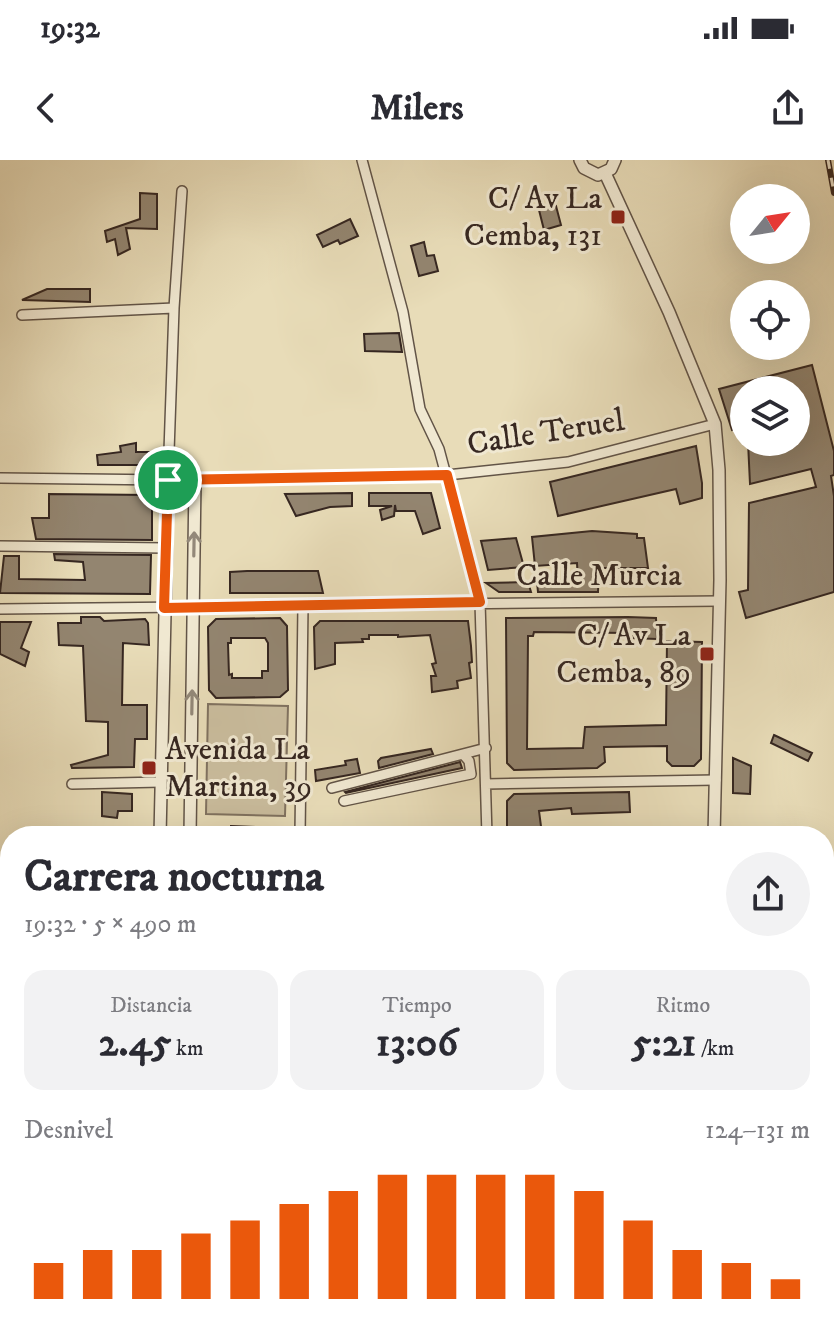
<!DOCTYPE html>
<html lang="es">
<head>
<meta charset="utf-8">
<style>
	:root { --surface:#fff; --page:#f2f2f3; --text:#2b2b33; --muted:#7c7c81; --accent:#ea580c }
	body { margin:0; font-family:"IM FELL DW Pica",serif; background:var(--page); color:var(--text); height:100vh; display:flex; flex-direction:column; font-size:30px; white-space:nowrap }
	* { box-sizing:border-box; margin:0 }
	p { font-size:26px; color:var(--muted) }
	.icon { flex:none; width:44px; height:44px; fill:none; stroke:currentColor; stroke-width:2; stroke-linecap:round; stroke-linejoin:round }
	.map { position:relative; flex:1; overflow:hidden }
	.panel { position:absolute; left:0px; top:666px; width:834px; height:514px; display:flex; flex-direction:column; background:var(--surface); border-radius:32px 32px 0 0; box-shadow:0 8px 32px #0002 }
	.panel>* { flex:none }
	.needle { width:52px; rotate:60deg }
	.tools { position:absolute; left:730px; top:24px; display:grid; gap:16px }
	.tools a { display:grid; place-items:center; width:80px; height:80px; border-radius:50%; background:var(--surface); box-shadow:0 8px 32px #0002; font-size:40px }
	.pin { position:absolute; display:grid; place-items:center; width:68px; height:68px; color:#fff; margin:-34px; border:4px solid #fff; border-radius:50%; box-shadow:0 2px 8px #0007 }
	.round { display:grid; place-items:center; flex:none; width:84px; height:84px; border-radius:42px; background:var(--page) }
	.head { display:flex; align-items:center; justify-content:space-between; height:136px; padding:0 24px }
	h1 { font-size:44px; font-weight:700; line-height:60px }
	.metrics { display:grid; grid-template-columns:repeat(3,1fr); gap:12px; height:136px; padding:8px 24px }
	.metrics div { display:grid; align-content:center; border-radius:20px; background:var(--page); text-align:center }
	.metrics b { font-size:40px; font-weight:700 }
	.metrics small { font-size:22px; font-weight:400 }
	.metrics p { font-size:22px }
	.chart { height:224px; padding:16px 24px }
	.chart p { display:flex; justify-content:space-between }
	.chart svg { width:100%; height:144px; margin-top:8px; stroke:var(--accent); stroke-width:6 }
	.status { display:flex; justify-content:space-between; align-items:center; height:56px; padding:0 40px; background:var(--surface); direction:ltr }
	.status svg { height:22px; fill:currentColor }
	header { display:flex; justify-content:space-between; align-items:center; height:104px; padding:0 24px; background:var(--surface); font-size:36px; font-weight:700 }
	.map>svg:first-child { display:block }
</style>
</head>
<body>
<div class="status"><b>19:32</b><svg viewBox="0 0 49 12"><path d="M0 12V9h3v3zM5 12V6h3v6zM10 12V3h3v9zM15 12V0h3v12zM26 1h20v11H26zM47 4h2v5h-2z"/></svg></div>
<header><svg class="icon" aria-label="back" viewBox="0 0 24 24"><path d="M15 5l-7 7 7 7"/></svg>Milers<svg class="icon" aria-label="share" viewBox="0 0 24 24"><path d="M12 15V3M7 8l5-5 5 5M5 13v7h14v-7"/></svg></header>
<div class="map">
<svg width="834" height="1179" viewBox="0 0 834 1179">
	<rect width="100%" height="100%" fill="#e8dcb8"/>
	<filter id="stains"><feTurbulence type="fractalNoise" baseFrequency=".0025" numOctaves="4"/><feColorMatrix values="0 0 0 0 .2 0 0 0 0 .09 0 0 0 0 .02 0 0 0 .5 -.17"/></filter>
	<radialGradient id="worn" r=".72"><stop offset=".6" stop-color="#630" stop-opacity="0"/><stop offset="1" stop-color="#630" stop-opacity=".3"/></radialGradient>
	<!-- green -->
	<path fill="#cabd9e" stroke="#807260" stroke-width="2" d="M 208,544 L 288,546 L 285,656 L 206,654 Z
		M 834,731 L 834,1179 L 763,1179 L 765,1170 L 824,1170 L 824,963 L 830,942 L 824,941 L 824,733 Z"/>
	<!-- building -->
	<path fill="#938570" stroke="#362721" stroke-width="2" fill-rule="evenodd" d="M 140,33 L 157,34 L 157,69 L 126,68 L 130,89 L 118,95 L 115,79 L 107,82 L 105,71 L 140,59 Z
		M 556,46 L 561,65 L 544,70 L 539,50 Z
		M 350,59 L 358,76 L 340,84 L 338,80 L 323,87 L 317,75 Z
		M 424,82 L 427,96 L 434,95 L 438,111 L 419,116 L 411,86 Z
		M 47,129 L 90,129 L 90,142 L 22,140 Z
		M 399,173 L 402,192 L 365,191 L 364,174 Z
		M 812,205 L 834,291 L 834,315 L 831,316 L 834,336 L 834,432 L 746,458 L 739,432 L 748,430 L 749,343 L 816,327 L 811,309 L 750,324 L 748,282 L 796,282 L 796,230 L 744,230 L 744,267 L 732,270 L 719,229 Z
		M 136,283 L 136,292 L 152,292 L 152,305 L 98,305 L 97,295 L 121,292 L 120,286 Z
		M 696,286 L 702,323 L 702,338 L 680,344 L 676,329 L 558,356 L 550,322 Z
		M 352,333 L 352,346 L 330,347 L 296,356 L 285,334 Z
		M 369,333 L 431,333 L 440,368 L 423,374 L 415,351 L 396,351 L 395,345 L 394,356 L 382,360 L 380,350 L 392,346 L 369,346 Z
		M 49,334 L 152,335 L 152,380 L 36,379 L 32,358 L 49,358 Z
		M 592,371 L 637,374 L 637,378 L 644,378 L 648,408 L 599,408 L 598,432 L 538,432 L 537,422 L 578,422 L 577,403 L 535,406 L 532,377 Z
		M 516,378 L 524,407 L 488,410 L 481,381 Z
		M 54,394 L 151,395 L 150,434 L 0,433 L 4,396 L 19,396 L 19,419 L 85,420 L 83,402 L 55,400 Z
		M 247,411 L 318,411 L 323,433 L 230,433 L 230,412 Z
		M 528,422 L 531,432 L 499,432 L 486,423 Z
		M 81,457 L 100,457 L 104,461 L 145,459 L 148,463 L 149,485 L 123,483 L 122,545 L 147,545 L 147,579 L 135,579 L 134,607 L 72,608 L 71,605 L 108,595 L 108,562 L 86,561 L 83,486 L 59,485 L 58,463 L 81,463 Z
		M 628,457 L 656,458 L 657,479 L 629,478 L 629,473 L 534,472 L 533,476 L 528,476 L 527,589 L 583,588 L 585,567 L 666,565 L 667,481 L 702,482 L 701,599 L 694,606 L 672,606 L 667,601 L 667,586 L 604,587 L 605,602 L 597,608 L 514,610 L 507,603 L 506,458 Z
		M 280,458 L 287,466 L 288,530 L 280,537 L 216,538 L 209,530 L 208,467 L 216,459 ZM 231,478 L 265,478 L 268,483 L 268,511 L 262,511 L 262,518 L 232,518 L 232,514 L 229,515 L 228,483 L 231,483 Z
		M 320,461 L 468,461 L 471,486 L 472,502 L 469,503 L 471,518 L 457,521 L 458,528 L 432,532 L 431,516 L 436,516 L 432,504 L 436,503 L 430,475 L 398,477 L 398,475 L 369,475 L 369,479 L 362,479 L 363,482 L 335,483 L 335,504 L 315,509 L 314,467 Z
		M 0,462 L 31,462 L 21,488 L 29,492 L 25,506 L 0,494 Z
		M 774,575 L 812,593 L 808,601 L 771,583 Z
		M 431,589 L 433,594 L 379,608 L 378,601 L 381,598 Z
		M 733,598 L 751,606 L 750,634 L 733,633 Z
		M 357,599 L 360,613 L 316,621 L 315,610 L 346,605 L 345,601 Z
		M 460,602 L 462,608 L 346,633 L 345,632 Z
		M 102,632 L 132,634 L 132,651 L 118,651 L 117,658 L 102,656 Z
		M 629,632 L 630,652 L 572,654 L 571,648 L 539,651 L 542,674 L 507,676 L 507,641 L 514,634 Z
		M 231,666 L 281,668 L 281,676 L 231,676 Z
		M 0,991 L 10,1002 L 10,1038 L 0,1027 Z
		M 10,1063 L 10,1111 L 0,1101 L 0,1072 Z
		M 66,1170 L 141,1170 L 141,1179 L 74,1179 Z
		M 199,1170 L 269,1170 L 271,1179 L 199,1179 Z
		M 325,1170 L 364,1170 L 360,1179 L 325,1179 Z
		M 429,1170 L 432,1179 L 376,1179 L 380,1171 Z
		M 544,1170 L 617,1170 L 615,1179 L 541,1179 Z
		M 681,1170 L 729,1173 L 729,1179 L 698,1179 L 680,1174 Z"/>
	<g fill="none" stroke-linecap="round" stroke-linejoin="round">
		<!-- minor casing -->
		<g stroke="#625447" stroke-width="12">
			<path id="minor" d="M 362,0 L 403,152 L 420,249 L 439,289 L 480,442 L 487,676
				M 22,155 L 174,148
				M 0,318 L 168,320 L 174,148 L 182,31
				M 195,320 L 447,315 L 568,302 L 715,264
				M 0,386 L 165,388
				M 0,449 L 719,441
				M 72,624 L 161,622
				M 486,624 L 716,620
				M 332,628 L 486,588
				M 344,641 L 471,614 L 469,601 L 463,594
				M 300,675 L 303,445
				M 0,760 L 10,760
				M 0,896 L 10,896
				M 0,965 L 10,976
				M 290,1170 L 290,1179
				M 451,1170 L 454,1179
				M 367,1179 L 373,1170
				M 753,1179 L 755,1170"/>
		</g>
		<!-- tertiary casing -->
		<g stroke="#625447" stroke-width="14">
			<path id="tertiary" d="M 580,0 L 584,8 L 598,15 L 611,9 L 615,0
				M 605,13 L 669,152 L 715,264 L 719,310 L 720,420 L 714,676
				M 160,676 L 168,320 L 195,320 L 190,676
				M 156,1179 L 156,1170
				M 183,1179 L 183,1170
				M 632,1179 L 634,1170"/>
		</g>
		<!-- secondary casing -->
		<g stroke="#362721" stroke-width="15">
			<path id="secondary" d="M 0,1127 L 10,1138
				M 40,1170 L 48,1179"/>
		</g>
		<!-- minor -->
		<use href="#minor" stroke="#f0e8d1" stroke-width="9"/>
		<!-- tertiary -->
		<use href="#tertiary" stroke="#f0e8d1" stroke-width="11"/>
		<!-- secondary -->
		<use href="#secondary" stroke="#f0e8d1" stroke-width="12"/>
		<!-- rail casing -->
		<g stroke="#362721" stroke-width="6">
			<path id="rail" d="M 828,0 L 834,33"/>
		</g>
		<!-- rail -->
		<use href="#rail" stroke="#f0e8d1" stroke-width="3" stroke-dasharray="9" stroke-linecap="butt"/>
	</g>
	<!-- one-way arrows -->
	<defs><path id="oneway-shaft" d="M-6 0H5M1.5-3L5.5 0L1.5 3" fill="none" stroke-width="1.6" stroke-linecap="round" stroke-linejoin="round" transform="scale(2)"/></defs>
	<g stroke="#938879">
		<use href="#oneway-shaft" transform="translate(194 384) rotate(-89)"/>
		<use href="#oneway-shaft" transform="translate(192 542) rotate(-89)"/>
	</g>
	<g fill="none" stroke-linecap="round" stroke-linejoin="round">
		<!-- route casing -->
		<g stroke="#fff" stroke-width="16">
			<path id="route" d="M 447,315 L 480,442 L 164,448 L 168,320 Z"/>
		</g>
		<!-- route -->
		<use href="#route" stroke="#ea580c" stroke-width="10"/>
	</g>
	<!-- markers -->
	<g fill="#8f2418" stroke="#f0e8d1" stroke-width="3">
		<rect x="610" y="49" width="16" height="16" rx="4"/>
		<rect x="699" y="486" width="16" height="16" rx="4"/>
		<rect x="141" y="600" width="16" height="16" rx="4"/>
	</g>
	<g text-anchor="middle" dominant-baseline="central" stroke-width="6" stroke-linejoin="round" paint-order="stroke">
		<!-- poi labels -->
		<g font-size="32" fill="#362721" stroke="#f0e8d1" text-anchor="end">
			<text x="602" y="39">C/ Av La<tspan x="602" dy="37">Cemba, 131</tspan></text>
			<text x="691" y="476">C/ Av La<tspan x="691" dy="37">Cemba, 89</tspan></text>
			<text x="165" y="590" text-anchor="start">Avenida La<tspan x="165" dy="37">Martina, 39</tspan></text>
		</g>
		<!-- street labels -->
		<g font-size="32" fill="#362721" stroke="#f0e8d1">
			<text transform="translate(546 273) rotate(-9)">Calle Teruel</text>
			<text x="599" y="416">Calle Murcia</text>
		</g>
	</g>
	<rect width="100%" height="100%" filter="url(#stains)"/>
	<rect width="100%" height="100%" fill="url(#worn)"/>
</svg>
<div class="tools">
<a><svg class="needle" viewBox="-14 -14 28 28"><path d="M0-13l5 13h-10z" fill="#e53935"/><path d="M0 13l5-13h-10z" fill="#7c7c81"/></svg></a>
<a><svg class="icon" aria-label="locate" viewBox="0 0 24 24"><circle cx="12" cy="12" r="6"/><path d="M12 2v4M12 18v4M2 12h4M18 12h4"/></svg></a>
<a><svg class="icon" aria-label="layers" viewBox="0 0 24 24"><path d="M12 4l9 5-9 5-9-5zM3 14l9 5 9-5"/></svg></a>
</div>
<div class="pin" style="left:168px;top:320px;background:#1e9e55"><svg class="icon" aria-label="arrive" viewBox="0 0 24 24"><path d="M6 21V4h12l-3 4 3 4H6"/></svg></div>
<section class="panel">
<div class="head"><div><h1>Carrera nocturna</h1><p>19:32 · 5 × 490 m</p></div><a class="round"><svg class="icon" aria-label="share" viewBox="0 0 24 24"><path d="M12 15V3M7 8l5-5 5 5M5 13v7h14v-7"/></svg></a></div>
<div class="metrics">
<div><p>Distancia</p><b>2.45<small> km</small></b></div>
<div><p>Tiempo</p><b>13:06</b></div>
<div><p>Ritmo</p><b>5:21<small> /km</small></b></div>
</div>
<div class="chart"><p><span>Desnivel</span>124–131 m</p>
<svg viewBox="0 0 160 44" preserveAspectRatio="none"><path d="M5 44V33M15 44V29M25 44V29M35 44V24M45 44V20M55 44V15M65 44V11M75 44V6M85 44V6M95 44V6M105 44V6M115 44V11M125 44V20M135 44V29M145 44V33M155 44V38"/></svg>
</div>
</section>
</div>
</body>
</html>
